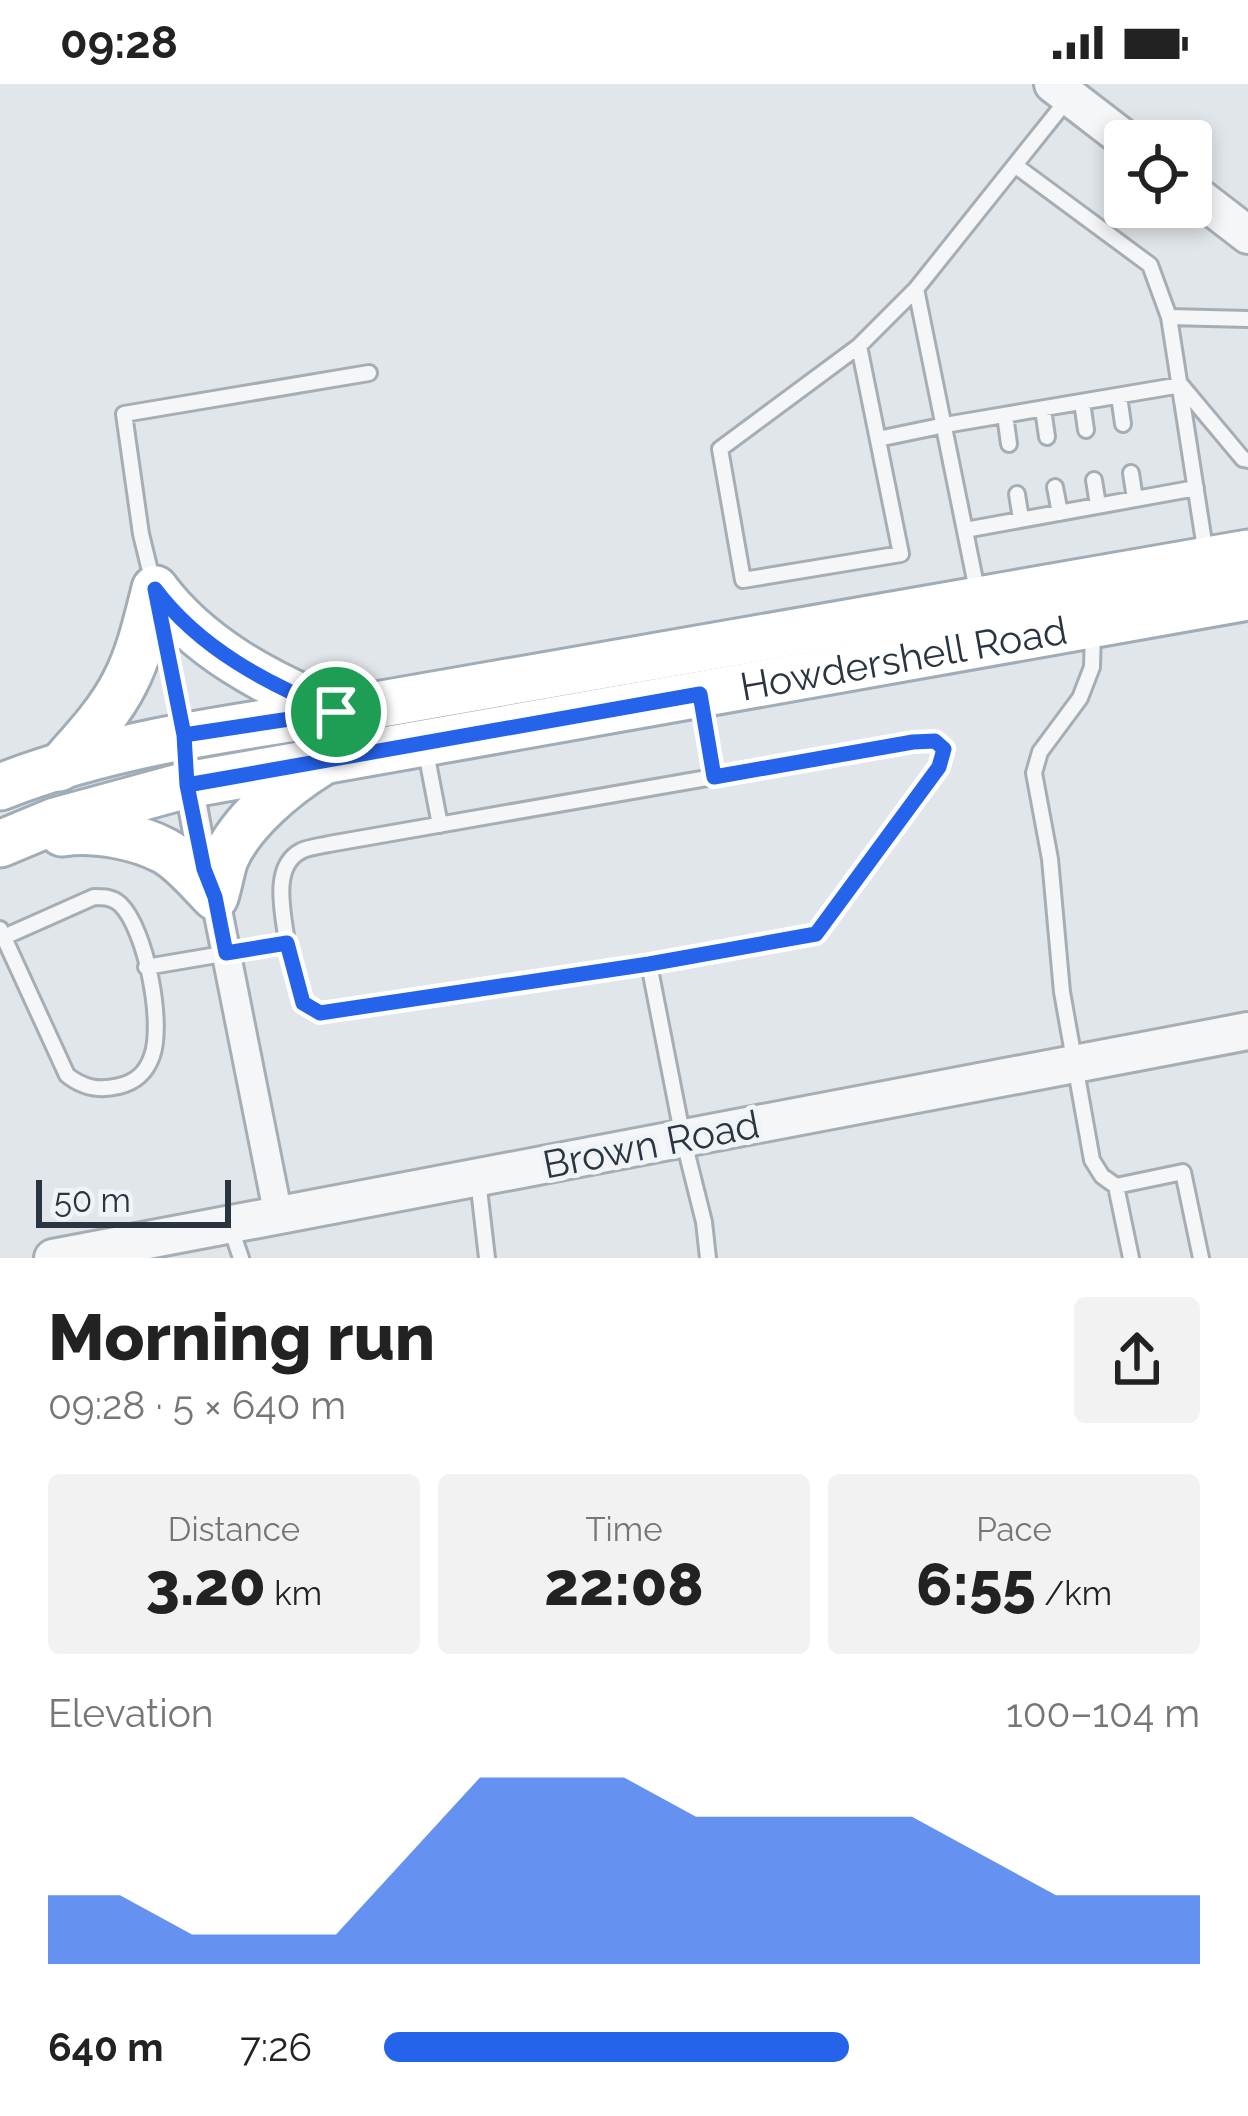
<!DOCTYPE html>
<html lang="en">
<head>
<meta charset="utf-8">
<style>
	:root { --surface:#fff; --page:#f2f2f2; --text:#222; --muted:#767676; --accent:#2563eb }
	body { margin:0; font-family:Raleway,sans-serif; background:var(--page); color:var(--text); height:100vh; display:flex; flex-direction:column; font-size:45px; white-space:nowrap }
	* { box-sizing:border-box; margin:0 }
	p { font-size:39px; color:var(--muted) }
	.icon { flex:none; width:66px; height:66px; fill:none; stroke:currentColor; stroke-width:2; stroke-linecap:round; stroke-linejoin:round }
	.map { position:relative; height:1174px; overflow:hidden }
	.panel { display:flex; flex-direction:column; background:var(--surface); flex:1 }
	.panel>* { flex:none }
	.fabs { position:absolute; left:1104px; top:36px; display:grid; gap:24px }
	.fabs a { display:grid; place-items:center; width:108px; height:108px; border-radius:12px; background:var(--surface); box-shadow:0 6px 18px #0003; font-size:60px }
	.scale { position:absolute; left:36px; bottom:30px; width:195px; box-sizing:border-box; padding-left:12px; border:6px solid #293642; border-top:0; font-size:33px; line-height:42px; white-space:nowrap; color:#293642; -webkit-text-stroke:9px #f1f4f7; paint-order:stroke }
	.pin { position:absolute; display:grid; place-items:center; width:102px; height:102px; color:#fff; margin:-51px; border:6px solid #fff; border-radius:50%; box-shadow:0 3px 12px #0007 }
	.round { display:grid; place-items:center; flex:none; width:126px; height:126px; border-radius:12px; background:var(--page) }
	.head { display:flex; align-items:center; justify-content:space-between; height:204px; padding:0 48px }
	h1 { font-size:66px; font-weight:800; line-height:90px }
	.figures { display:grid; grid-template-columns:repeat(3,1fr); gap:18px; height:204px; padding:12px 48px }
	.figures div { display:grid; align-content:center; border-radius:12px; background:var(--page); text-align:center }
	.figures b { font-size:60px; font-weight:800 }
	.figures small { font-size:33px; font-weight:400 }
	.figures p { font-size:33px }
	.chart { height:336px; padding:24px 48px }
	.chart p { display:flex; justify-content:space-between }
	.chart svg { width:100%; height:216px; margin-top:12px; fill:var(--accent); opacity:.7 }
	ul { padding:0 48px; list-style:none; font-size:39px }
	li { display:grid; grid-template-columns:192px 144px 1fr; align-items:center; height:90px }
	li i { height:30px; border-radius:15px; background:var(--accent) }
	.status { display:flex; justify-content:space-between; align-items:center; height:84px; padding:0 60px; background:var(--surface); direction:ltr }
	.status svg { height:33px; fill:currentColor }
	.map>svg:first-child { display:block }
</style>
</head>
<body>
<div class="status"><b>09:28</b><svg viewBox="0 0 49 12"><path d="M0 12V9h3v3zM5 12V6h3v6zM10 12V3h3v9zM15 12V0h3v12zM26 1h20v11H26zM47 4h2v5h-2z"/></svg></div>
<div class="map">
<svg width="1248" height="1174" viewBox="0 0 1248 1174">
	<rect width="100%" height="100%" fill="#e1e6ea"/>
	<g fill="none" stroke-linecap="round" stroke-linejoin="round">
		<!-- service casing -->
		<g stroke="#a6aeb4" stroke-width="20">
			<path id="service" d="M 1016,82 L 1150,181 L 1169,233 L 1206,471
				M 1169,233 L 1248,235
				M 859,262 L 720,365 L 743,496 L 901,470 L 859,262 L 916,205
				M 1119,312 L 1123,340
				M 1082,318 L 1086,346
				M 1043,325 L 1047,353
				M 1005,331 L 1009,360
				M 878,355 L 945,341 L 1181,301 L 1243,375 L 1248,376
				M 1131,389 L 1135,415
				M 1094,396 L 1098,421
				M 1055,403 L 1060,429
				M 1017,410 L 1021,435
				M 965,446 L 1196,404
				M 153,499 L 141,450 L 124,330 L 369,289
				M 978,511 L 916,205 L 1067,16
				M 162,538 L 184,646
				M 1093,546 L 1092,583 L 1080,614 L 1040,668 L 1034,689 L 1050,775 L 1062,908 L 1092,1076 L 1102,1092 L 1116,1102 L 1131,1174
				M 700,615 L 714,693
				M 425,663 L 440,741
				M 0,845 L 67,991 C 83,1004 99,1007 119,1002 C 136,998 146,989 152,972 C 164,939 146,845 120,820 C 112,813 104,813 94,813 L 4,853
				M 287,859 L 303,919 L 320,929 L 649,880
				M 146,883 L 287,859 C 284,832 270,783 301,767 C 309,763 321,762 329,760 L 913,658 L 935,657 L 944,665 L 939,683 L 816,850 L 649,880 L 683,1054 L 704,1138 L 708,1174
				M 478,1096 L 487,1174
				M 1116,1102 L 1183,1088 L 1201,1174
				M 231,1145 L 241,1174"/>
		</g>
		<!-- minor casing -->
		<g stroke="#a6aeb4" stroke-width="33">
			<path id="minor" d="M 187,691 L 204,785 L 215,813 L 278,1130"/>
		</g>
		<!-- tertiary casing -->
		<g stroke="#a6aeb4" stroke-width="42">
			<path id="tertiary" d="M 1053,0 L 1127,57
				M 1191,107 L 1248,151
				M 53,1174 L 1248,947"/>
		</g>
		<!-- primary casing -->
		<g stroke="#a0acb6" stroke-width="51">
			<g id="primary">
				<path d="M 155,505 C 199,564 266,599 333,627"/>
				<path d="M 59,684 C 83,657 109,630 125,598 C 140,569 147,536 155,505"/>
				<path d="M 0,703 C 107,661 222,645 336,628 L 1248,469"/>
				<path d="M 62,749 C 93,744 137,752 165,767 C 183,777 200,798 215,813 C 219,801 221,787 225,775 C 241,738 285,701 319,680"/>
				<path id="s1" d="M 0,760 L 55,737 L 187,701 L 1248,513"/>
			</g>
		</g>
		<!-- service -->
		<use href="#service" stroke="#f4f6f8" stroke-width="14"/>
		<!-- minor -->
		<use href="#minor" stroke="#f4f6f8" stroke-width="27"/>
		<!-- tertiary -->
		<use href="#tertiary" stroke="#f4f6f8" stroke-width="36"/>
		<!-- primary -->
		<use href="#primary" stroke="#fff" stroke-width="45"/>
	</g>
	<g fill="none" stroke-linecap="round" stroke-linejoin="round">
		<!-- route casing -->
		<g stroke="#fff" stroke-width="24">
			<path id="route" d="M 336,628 C 268,600 200,565 155,505 L 184,651 L 187,701 L 204,785 L 215,813 L 226,869 L 287,859 L 303,919 L 320,929 L 649,880 L 816,850 L 939,683 L 944,665 L 935,657 L 913,658 L 714,693 L 700,610 L 187,701 L 184,651 L 336,628"/>
		</g>
		<!-- route -->
		<use href="#route" stroke="#2563eb" stroke-width="15"/>
	</g>
	<g text-anchor="middle" dominant-baseline="central" stroke-width="10" stroke-linejoin="round" paint-order="stroke">
		<!-- street labels -->
		<g font-size="39" fill="#293642" stroke="#f1f4f7">
			<text stroke="none"><textPath href="#s1" startOffset="924">Howdershell Road</textPath></text>
			<text transform="translate(651 1060) rotate(-11)">Brown Road</text>
		</g>
	</g>
</svg>
<div class="fabs">
<a><svg class="icon" aria-label="locate" viewBox="0 0 24 24"><circle cx="12" cy="12" r="6"/><path d="M12 2v4M12 18v4M2 12h4M18 12h4"/></svg></a>
</div>
<div class="scale">50 m</div>
<div class="pin" style="left:336px;top:628px;background:#1e9e55"><svg class="icon" aria-label="arrive" viewBox="0 0 24 24"><path d="M6 21V4h12l-3 4 3 4H6"/></svg></div>
</div>
<section class="panel">
<div class="head"><div><h1>Morning run</h1><p>09:28 · 5 × 640 m</p></div><a class="round"><svg class="icon" aria-label="share" viewBox="0 0 24 24"><path d="M12 15V3M7 8l5-5 5 5M5 13v7h14v-7"/></svg></a></div>
<div class="figures">
<div><p>Distance</p><b>3.20<small> km</small></b></div>
<div><p>Time</p><b>22:08</b></div>
<div><p>Pace</p><b>6:55<small> /km</small></b></div>
</div>
<div class="chart"><p><span>Elevation</span>100–104 m</p>
<svg viewBox="0 0 160 44" preserveAspectRatio="none"><path d="M0 44V30L10 30L20 38L30 38L40 38L50 22L60 6L70 6L80 6L90 14L100 14L110 14L120 14L130 22L140 30L150 30L160 30V44z"/></svg>
</div>
<ul>
<li><b>640 m</b>7:26<i style="width:57%"></i></li>
</ul>
</section>
</body>
</html>
